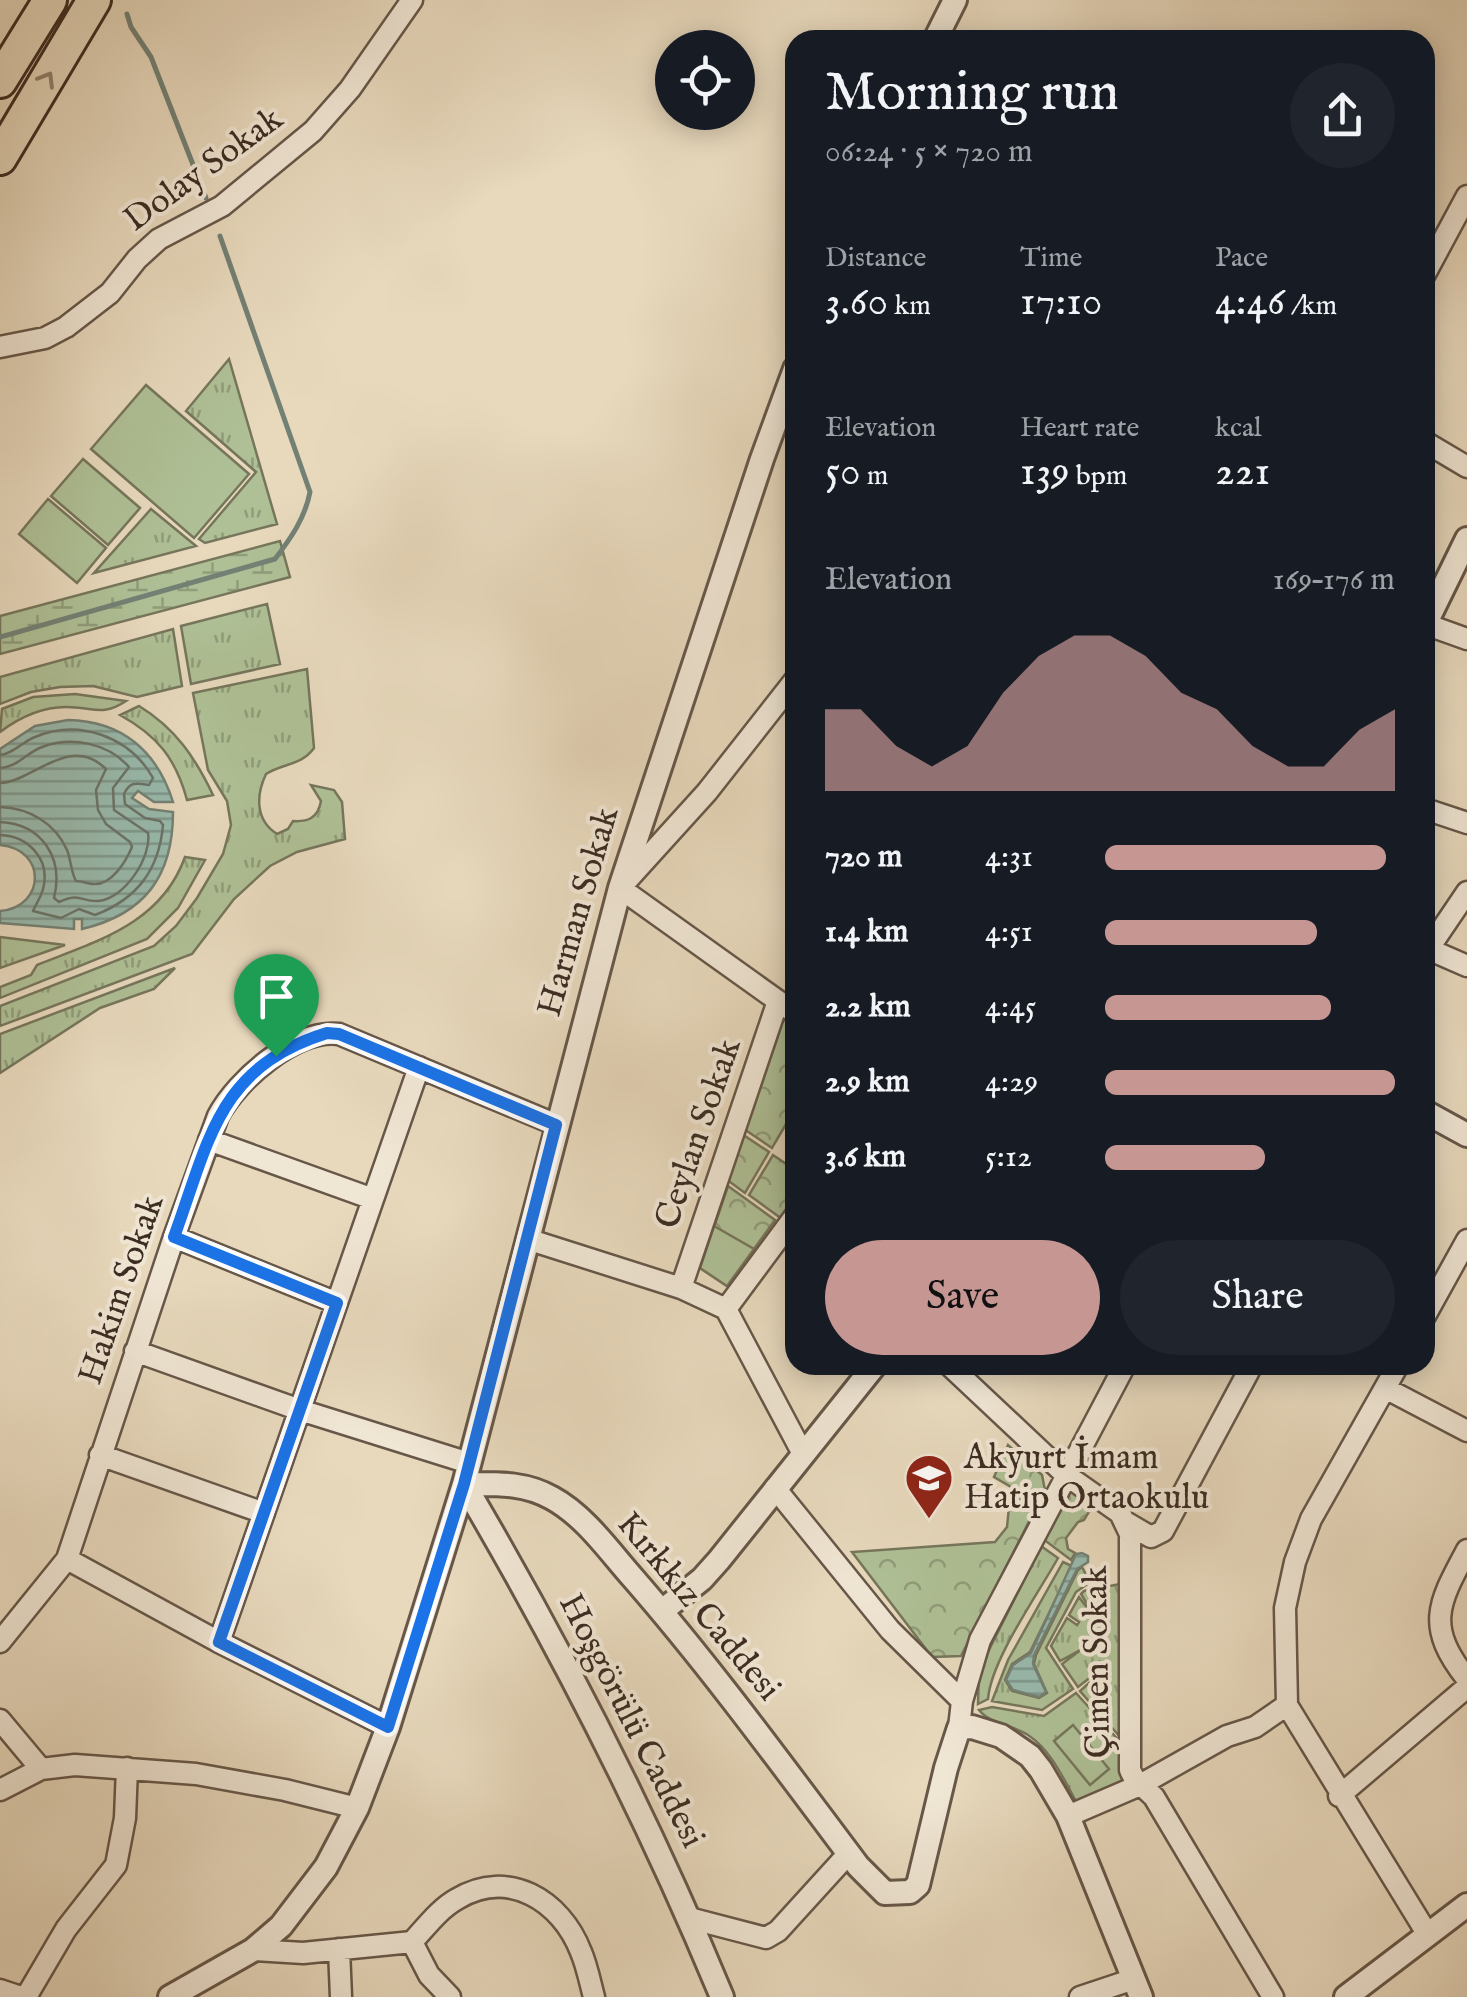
<!DOCTYPE html>
<html lang="en">
<head>
<meta charset="utf-8">
<style>
	:root { --surface:#171b24; --page:#20242c; --text:#f1f3f6; --muted:#9ea1a6; --accent:#c59692 }
	body { margin:0; font-family:"IM FELL English",serif; background:var(--page); color:var(--text); height:100vh; display:flex; flex-direction:column; font-size:38px; white-space:nowrap }
	* { box-sizing:border-box; margin:0 }
	p { font-size:32px; color:var(--muted) }
	.icon { flex:none; width:55px; height:55px; fill:none; stroke:currentColor; stroke-width:2; stroke-linecap:round; stroke-linejoin:round }
	.map { position:relative; flex:1; overflow:hidden }
	.panel { position:absolute; left:785px; top:30px; width:650px; height:1345px; display:flex; flex-direction:column; background:var(--surface); border-radius:30px; box-shadow:0 5px 25px #0003 }
	.panel>* { flex:none }
	.buttons { position:absolute; left:655px; top:30px; display:grid; gap:20px }
	.buttons a { display:grid; place-items:center; width:100px; height:100px; border-radius:50%; background:var(--surface); box-shadow:0 5px 25px #0003; font-size:50px }
	.pin { position:absolute; display:grid; place-items:center; width:85px; height:85px; color:#fff; margin:-102px -42px; border-radius:50% 50% 50% 0; rotate:-45deg; box-shadow:0 0 10px #0007 }
	.pin .icon { rotate:45deg }
	.round { display:grid; place-items:center; flex:none; width:105px; height:105px; border-radius:52px; background:var(--page) }
	.head { display:flex; align-items:center; justify-content:space-between; height:170px; padding:0 40px }
	h1 { font-size:55px; font-weight:600; line-height:75px }
	.metrics { display:grid; grid-template-columns:repeat(3,1fr); gap:15px; height:170px; padding:10px 40px }
	.metrics div { display:grid; align-content:center }
	.metrics b { font-size:42px; font-weight:600 }
	.metrics small { font-size:28px; font-weight:400 }
	.metrics p { font-size:28px }
	.chart { height:280px; padding:20px 40px }
	.chart p { display:flex; justify-content:space-between }
	.chart svg { width:100%; height:180px; margin-top:10px; fill:var(--accent); opacity:.7 }
	.cta { display:flex; gap:20px; margin-top:auto; padding:20px 40px }
	.cta a { flex:1; height:115px; border-radius:60px; background:var(--accent); color:#111; font-size:40px; font-weight:600; line-height:115px; text-align:center }
	.cta a+a { background:var(--page); color:var(--text) }
	ul { padding:0 40px; list-style:none; font-size:32px }
	li { display:grid; grid-template-columns:160px 120px 1fr; align-items:center; height:75px }
	li i { height:25px; border-radius:12px; background:var(--accent) }
	.map>svg:first-child { display:block }
</style>
</head>
<body>
<div class="map">
<svg width="1467" height="1997" viewBox="0 0 1467 1997">
	<defs>
		<pattern id="grass-tufts" width="24" height="20" patternUnits="userSpaceOnUse" patternTransform="scale(2.5)"><rect width="24" height="20" fill="#afc096"/><path d="M3 7l-1-3M5 7V3M7 7l1-3M15 17l-1-3M17 17v-4M19 17l1-3" fill="none" stroke="#909c7a"/></pattern>
		<pattern id="forest-crowns" width="20" height="18" patternUnits="userSpaceOnUse" patternTransform="scale(2.5)"><rect width="20" height="18" fill="#afc096"/><path d="M2 6a3 3 0 1 1 6 0M12 15a3 3 0 1 1 6 0" fill="none" stroke="#909c7a"/></pattern>
		<pattern id="wetland-marsh" width="20" height="14" patternUnits="userSpaceOnUse" patternTransform="scale(2.5)"><rect width="20" height="14" fill="#afc096"/><path d="M1 5h8M5 5V1M11 12h8M15 12V8" fill="none" stroke="#909c7a"/></pattern>
		<pattern id="water-rules" width="6" height="5" patternUnits="userSpaceOnUse" patternTransform="scale(2.5)"><rect width="6" height="5" fill="#98baad"/><path d="M0 2.5h6" fill="none" stroke="#7d978c"/></pattern>
	</defs>
	<rect width="100%" height="100%" fill="#e8d9bd"/>
	<filter id="stains"><feTurbulence type="fractalNoise" baseFrequency=".002" numOctaves="4"/><feColorMatrix values="0 0 0 0 .2 0 0 0 0 .09 0 0 0 0 .02 0 0 0 .5 -.17"/></filter>
	<radialGradient id="worn" r=".72"><stop offset=".6" stop-color="#630" stop-opacity="0"/><stop offset="1" stop-color="#630" stop-opacity=".3"/></radialGradient>
	<!-- grass -->
	<path fill="url(#grass-tufts)" stroke="#76765c" stroke-width="2.5" d="M 229,359 L 277,524 L 205,543 L 199,539 L 256,472 L 186,411 Z
		M 151,509 L 196,546 L 94,573 Z
		M 267,604 L 280,664 L 191,684 L 181,626 Z
		M 173,629 L 182,686 L 137,697 L 93,686 L 60,687 L 31,692 L 0,704 L 0,677 Z
		M 307,669 L 314,748 C 301,766 283,763 266,774 C 256,795 255,820 277,834 L 288,829 L 293,821 C 308,822 318,818 321,801 L 311,785 L 334,790 L 342,802 L 345,839 L 297,852 L 270,866 L 234,899 L 192,954 L 0,1026 L 0,1006 L 154,946 L 176,926 L 197,898 L 223,854 L 231,825 L 227,801 L 208,770 L 193,693 Z
		M 75,694 L 126,701 C 102,717 93,707 66,707 C 41,707 20,717 0,732 L 2,709 L 33,697 Z
		M 139,706 C 175,728 195,757 213,795 L 187,800 C 176,759 158,736 120,715 Z
		M 185,857 L 205,860 L 178,908 L 147,939 L 0,998 L 0,987 L 31,975 L 37,965 C 97,941 161,924 185,857 Z
		M 0,937 L 65,945 L 0,968 Z
		M 175,968 L 154,989 L 100,1008 L 0,1073 L 0,1034 Z
		M 1041,1546 L 1058,1558 C 1038,1594 991,1660 988,1699 L 978,1704 L 979,1670 Z
		M 1063,1562 L 1072,1566 L 1030,1652 L 1012,1664 L 1005,1680 L 1012,1691 L 1039,1698 L 1047,1693 L 1034,1664 L 1036,1655 L 1078,1570 L 1082,1567 L 1090,1582 L 1076,1592 L 1046,1648 L 1073,1689 L 1042,1710 L 992,1701 L 1008,1660 Z
		M 1120,1584 L 1121,1738 L 1080,1691 L 1099,1674 L 1096,1673 L 1078,1687 L 1062,1664 L 1082,1649 L 1060,1661 L 1051,1646 L 1067,1618 L 1077,1625 L 1079,1622 L 1069,1615 L 1079,1597 L 1099,1624 L 1081,1594 L 1084,1591 Z
		M 1076,1693 L 1121,1743 L 1122,1785 L 1078,1805 C 1064,1780 1052,1751 1028,1735 C 1013,1725 990,1724 979,1710 L 992,1707 L 1044,1716 Z"/>
	<!-- forest -->
	<path fill="url(#forest-crowns)" stroke="#76765c" stroke-width="2.5" d="M 784,1017 L 795,1025 L 795,1109 L 772,1148 L 744,1129 Z
		M 742,1134 L 769,1152 L 745,1193 L 726,1179 Z
		M 773,1155 L 795,1170 L 795,1200 L 782,1219 L 749,1195 Z
		M 728,1186 L 775,1220 L 727,1286 L 700,1268 Z
		M 1008,1445 L 1042,1475 L 1045,1490 L 961,1656 L 932,1657 L 852,1552 L 995,1542 L 1007,1527 L 1011,1487 L 994,1477 Z
		M 1070,1488 L 1096,1500 L 1084,1520 L 1078,1522 L 1066,1538 L 1068,1549 L 1075,1553 L 1071,1560 L 1043,1539 Z"/>
	<!-- wetland -->
	<path fill="url(#wetland-marsh)" stroke="#76765c" stroke-width="2.5" d="M 280,541 L 290,577 L 0,654 L 0,616 Z"/>
	<!-- park -->
	<path fill="#afc096" stroke="#76765c" stroke-width="2.5" d="M 146,385 L 249,474 L 194,538 L 91,449 Z
		M 83,459 L 140,508 L 108,545 L 51,496 Z
		M 48,499 L 106,548 L 77,583 L 19,534 Z
		M 714,1226 L 754,1249 L 727,1286 L 700,1268 Z
		M 1073,1725 L 1109,1769 L 1090,1785 L 1054,1741 Z"/>
	<!-- water -->
	<path fill="url(#water-rules)" stroke="#738175" stroke-width="2.5" d="M 68,720 C 122,721 157,751 173,802 L 154,802 L 138,791 L 132,798 L 149,809 L 173,812 C 173,876 145,914 82,929 L 82,919 L 74,919 L 74,929 L 0,923 L 0,911 C 46,907 47,849 0,845 L 0,749 L 35,726 Z
		M 1082,1553 L 1088,1556 L 1088,1562 L 1077,1569 L 1034,1655 L 1033,1664 L 1046,1692 L 1039,1697 L 1013,1690 L 1006,1680 L 1013,1665 L 1031,1653 L 1076,1554 Z"/>
	<g fill="none" stroke-linecap="round" stroke-linejoin="round">
		<!-- shore -->
		<path stroke="#6a7368" stroke-width="2.5" d="M 0,755 C 13,754 22,742 35,737 C 79,718 130,737 153,778 L 149,785 C 137,783 130,781 124,794 L 125,804 L 145,818 L 160,821 L 163,825 C 159,870 137,899 95,915 L 79,909 L 61,918 L 33,911 C 36,904 41,897 43,889 C 51,859 28,836 0,835
			M 0,768 C 18,767 26,753 42,747 C 72,736 108,743 129,767 L 113,788 L 114,810 L 148,833 C 152,856 125,899 98,901 C 81,902 81,892 59,902 L 54,898 C 64,858 42,824 0,822
			M 0,783 C 33,782 69,733 106,769 L 96,790 L 98,810 L 106,824 L 130,842 L 132,847 C 126,861 112,885 94,884 C 88,884 82,881 76,881 C 71,872 71,860 67,850 C 55,823 29,808 0,807"/>
		<!-- stream -->
		<path stroke="#738175" stroke-width="5" d="M 127,14 L 131,27 L 151,57 L 206,198
			M 0,637 L 275,559 C 291,538 305,518 310,492 L 220,236"/>
		<!-- minor casing -->
		<g stroke="#675749" stroke-width="25">
			<path id="minor" d="M 1425,274 L 1467,196
				M 0,347 L 45,338 L 66,327 L 110,293 L 137,259 L 159,239 L 222,206 L 313,131 L 350,89 L 412,0
				M 1425,442 L 1467,467
				M 1425,624 L 1467,639
				M 795,680 L 707,792 L 620,888 L 795,1013
				M 1425,809 L 1467,823
				M 1428,949 L 1467,966
				M 1425,954 L 1467,892
				M 209,1140 L 373,1199
				M 174,1237 L 337,1303
				M 527,1239 L 681,1288 L 726,1309 L 803,1454
				M 681,1288 L 778,1001
				M 726,1309 L 795,1216
				M 1425,1316 L 1467,1240
				M 135,1351 L 300,1410 L 469,1463
				M 949,1365 L 1066,1475 L 1120,1513 L 1130,1534 L 1130,1770 L 1134,1778 L 1154,1797 L 1273,1997
				M 1398,1365 L 1311,1519 L 1295,1562 L 1285,1608 L 1287,1705 L 1428,1935
				M 1385,1388 L 1467,1431
				M 100,1455 L 264,1513
				M 775,1488 L 890,1630 L 962,1701
				M 1127,1523 L 1151,1537 L 1163,1531 L 1252,1365
				M 1467,1550 C 1438,1604 1425,1626 1467,1679
				M 67,1559 L 219,1642 L 388,1727
				M 0,1642 L 67,1559 L 174,1237 L 218,1116 C 237,1080 295,1029 339,1034 L 557,1125
				M 219,1642 L 419,1067
				M 0,1720 L 41,1769
				M 959,1728 L 962,1701 L 980,1640 L 1125,1365
				M 0,1790 L 41,1769 L 75,1765 L 196,1774 L 285,1790 L 357,1808
				M 1339,1796 L 1467,1687
				M 1068,1816 L 1140,1785 L 1227,1736 L 1255,1727 L 1287,1705
				M 689,1918 L 766,1938 L 778,1931 L 849,1853
				M 412,1942 C 426,1927 439,1909 457,1899 C 508,1868 561,1900 581,1952 C 587,1966 590,1982 594,1997
				M 412,1942 L 429,1975 L 450,1997
				M 339,1949 L 341,1997
				M 253,1950 L 303,1953 L 412,1942
				M 0,1990 L 21,1997
				M 26,1997 L 66,1929 L 116,1865 L 125,1818 L 127,1768
				M 1080,1997 L 1134,1979"/>
		</g>
		<!-- tertiary casing -->
		<g stroke="#675749" stroke-width="28">
			<path id="tertiary" d="M 935,40 L 955,0
				M 1425,625 L 1467,539
				M 1425,1112 L 1467,1135
				M 464,1484 C 495,1484 524,1482 552,1498 C 585,1516 609,1551 633,1578 C 713,1670 785,1769 858,1866 L 885,1893 L 910,1892 L 918,1885 L 946,1768 L 959,1728 L 972,1727 L 1001,1736 L 1030,1756 L 1041,1770 L 1068,1816 L 1141,1997
				M 464,1484 C 563,1652 647,1816 722,1997
				M 662,1611 L 702,1579 L 719,1560 L 875,1365
				M 170,1997 L 253,1950 L 281,1926 L 326,1867 L 357,1808 L 388,1727 L 464,1484 L 620,888 L 762,459 L 795,369
				M 1346,1997 L 1467,1905"/>
		</g>
		<!-- trunk casing -->
		<g stroke="#3c2c22" stroke-width="38">
			<path id="trunk" d="M 0,81 L 50,0
				M 0,158 L 94,0"/>
		</g>
		<!-- minor -->
		<use href="#minor" stroke="#f0e6d4" stroke-width="20"/>
		<!-- tertiary -->
		<use href="#tertiary" stroke="#f0e6d4" stroke-width="22"/>
		<!-- trunk -->
		<use href="#trunk" stroke="#e8d9bd" stroke-width="32"/>
	</g>
	<!-- one-way arrows -->
	<defs><path id="oneway-chevron" d="M-2-3.5L2.5 0L-2 3.5" fill="none" stroke-width="1.6" stroke-linecap="round" stroke-linejoin="round" transform="scale(2.5)"/></defs>
	<use stroke="#928270" href="#oneway-chevron" transform="translate(47 79) rotate(-59)"/>
	<g fill="none" stroke-linecap="round" stroke-linejoin="round">
		<!-- route casing -->
		<g stroke="#fff" stroke-width="20">
			<path id="route" d="M 327,1033 L 339,1034 L 556,1125 L 464,1484 L 388,1727 L 219,1642 L 337,1303 L 174,1237 C 209,1142 217,1067 327,1033 Z"/>
		</g>
		<!-- route -->
		<use href="#route" stroke="#1a73e8" stroke-width="12"/>
	</g>
	<!-- icons -->
	<defs>
		<g id="school-pin" transform="scale(2.5)"><path d="M0 17L-7.5 6A9.5 9.5 0 1 1 7.5 6Z" fill="#8f2418" stroke="#f0e6d4"/><path d="M0-5L7-2L0 1L-7-2ZM-4 1L0 2.5L4 1V4Q0 6-4 4Z" fill="#fff"/></g>
	</defs>
	<g fill-rule="evenodd">
		<use href="#school-pin" x="929" y="1478"/>
	</g>
	<g text-anchor="middle" dominant-baseline="central" stroke-width="8" stroke-linejoin="round" paint-order="stroke">
		<!-- street labels -->
		<g font-size="35" fill="#3c2c22" stroke="#f0e6d4">
			<text transform="translate(204 170) rotate(-36)">Dolay Sokak</text>
			<text transform="translate(579 912) rotate(-74)">Harman Sokak</text>
			<text transform="translate(699 1134) rotate(-71)">Ceylan Sokak</text>
			<text transform="translate(122 1290) rotate(-71)">Hakim Sokak</text>
			<text transform="translate(698 1607) rotate(50)">Kırkkız Caddesi</text>
			<text transform="translate(1098 1662) rotate(-91)">Çimen Sokak</text>
			<text transform="translate(631 1721) rotate(63)">Hoşgörülü Caddesi</text>
		</g>
		<!-- poi labels -->
		<g font-size="35" fill="#3c2c22" stroke="#f0e6d4" text-anchor="start">
			<text x="964" y="1458">Akyurt İmam<tspan x="964" dy="40">Hatip Ortaokulu</tspan></text>
		</g>
	</g>
	<rect width="100%" height="100%" filter="url(#stains)"/>
	<rect width="100%" height="100%" fill="url(#worn)"/>
</svg>
<div class="buttons">
<a><svg class="icon" aria-label="locate" viewBox="0 0 24 24"><circle cx="12" cy="12" r="6"/><path d="M12 2v4M12 18v4M2 12h4M18 12h4"/></svg></a>
</div>
<div class="pin" style="left:276px;top:1056px;background:#1e9e55"><svg class="icon" aria-label="arrive" viewBox="0 0 24 24"><path d="M6 21V4h12l-3 4 3 4H6"/></svg></div>
<section class="panel">
<div class="head"><div><h1>Morning run</h1><p>06:24 · 5 × 720 m</p></div><a class="round"><svg class="icon" aria-label="share" viewBox="0 0 24 24"><path d="M12 15V3M7 8l5-5 5 5M5 13v7h14v-7"/></svg></a></div>
<div class="metrics">
<div><p>Distance</p><b>3.60<small> km</small></b></div>
<div><p>Time</p><b>17:10</b></div>
<div><p>Pace</p><b>4:46<small> /km</small></b></div>
</div>
<div class="metrics">
<div><p>Elevation</p><b>50<small> m</small></b></div>
<div><p>Heart rate</p><b>139<small> bpm</small></b></div>
<div><p>kcal</p><b>221</b></div>
</div>
<div class="chart"><p><span>Elevation</span>169–176 m</p>
<svg viewBox="0 0 160 44" preserveAspectRatio="none"><path d="M0 44V24L10 24L20 33L30 38L40 33L50 20L60 11L70 6L80 6L90 11L100 20L110 24L120 33L130 38L140 38L150 29L160 24V44z"/></svg>
</div>
<ul>
<li><b>720 m</b>4:31<i style="width:97%"></i></li>
<li><b>1.4 km</b>4:51<i style="width:73%"></i></li>
<li><b>2.2 km</b>4:45<i style="width:78%"></i></li>
<li><b>2.9 km</b>4:29<i style="width:100%"></i></li>
<li><b>3.6 km</b>5:12<i style="width:55%"></i></li>
</ul>
<div class="cta"><a>Save</a><a>Share</a></div>
</section>
</div>
</body>
</html>
